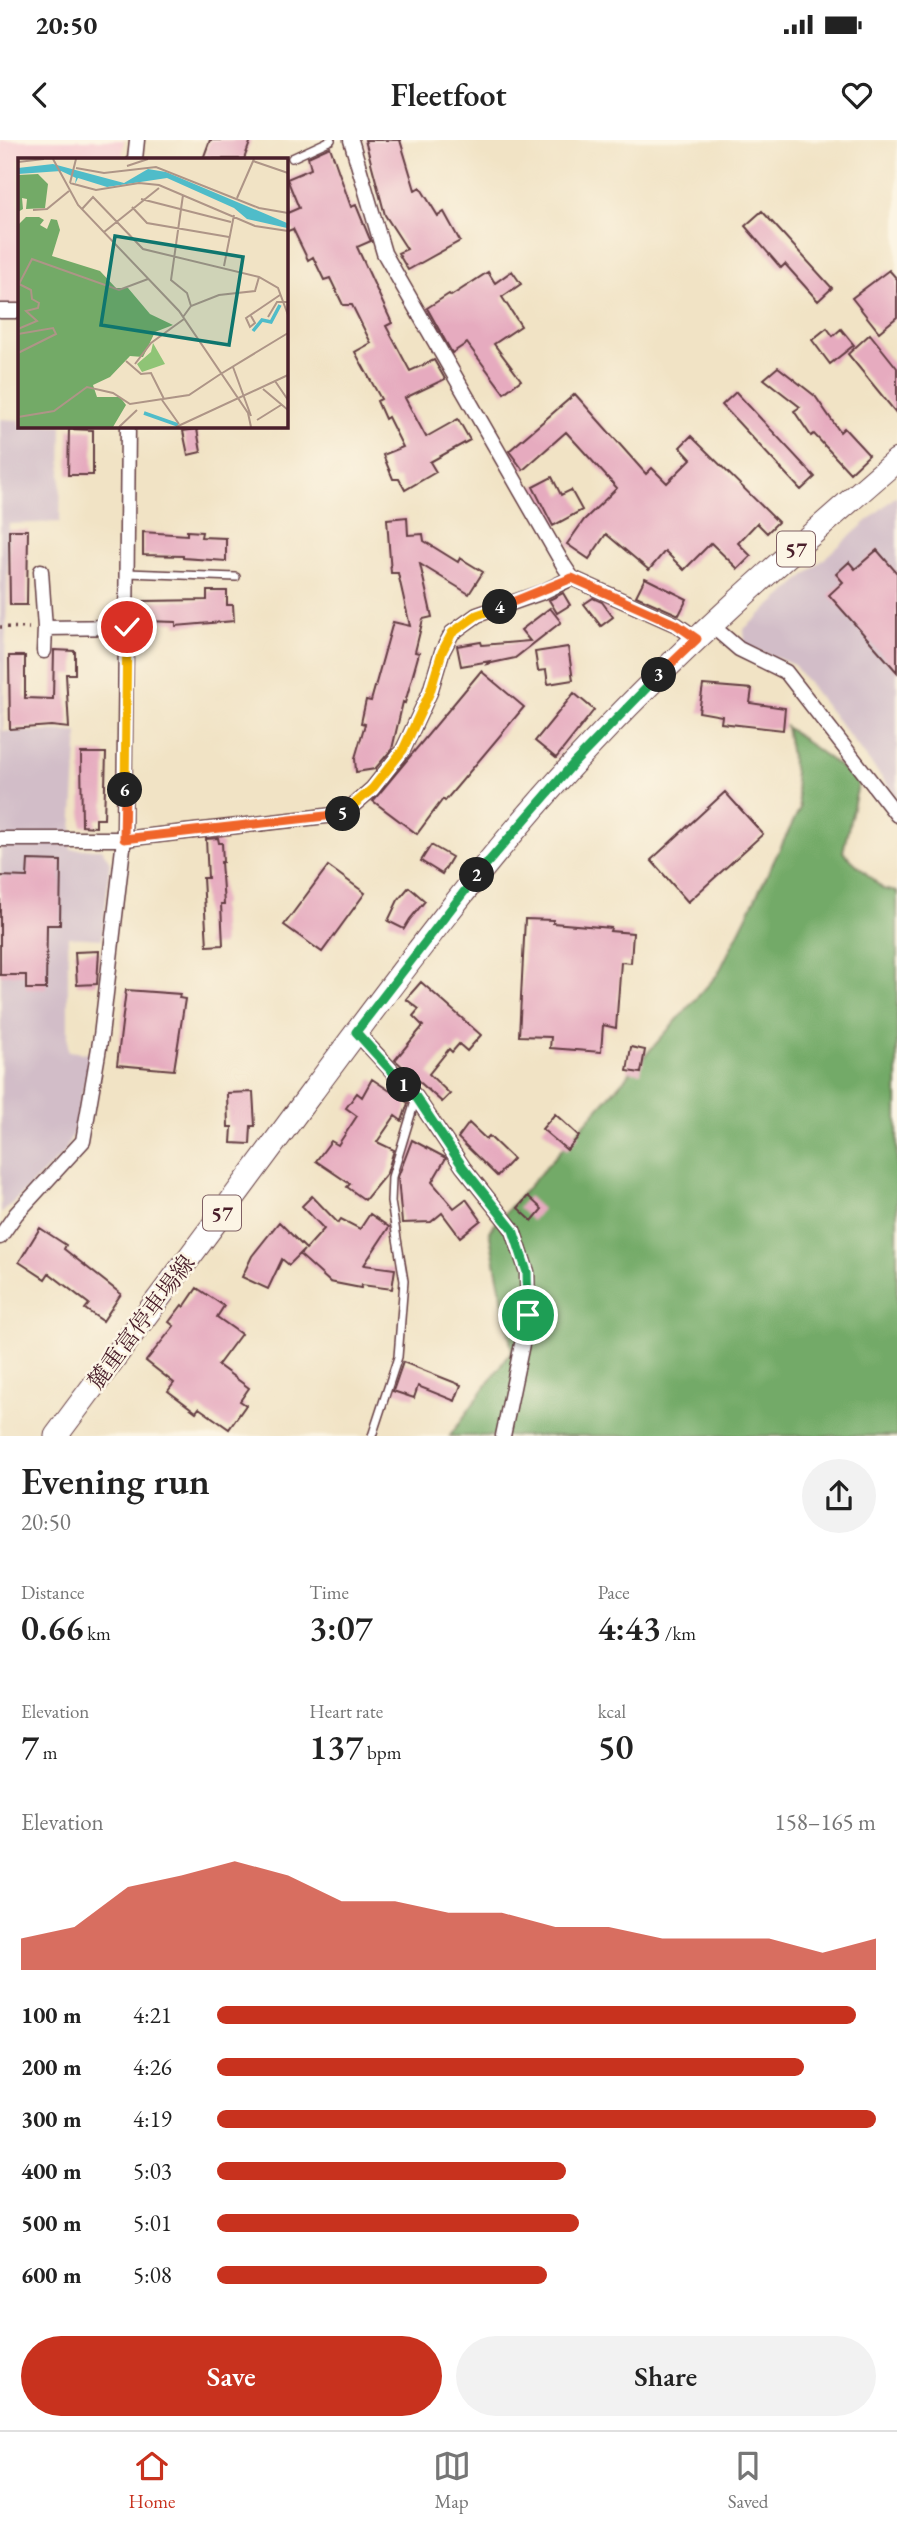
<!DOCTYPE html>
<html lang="en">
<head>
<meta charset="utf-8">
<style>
	:root { --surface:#fff; --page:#f2f2f2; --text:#222; --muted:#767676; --line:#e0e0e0; --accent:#c8321e }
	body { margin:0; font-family:"EB Garamond","Noto Serif JP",serif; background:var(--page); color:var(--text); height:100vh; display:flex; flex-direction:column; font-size:26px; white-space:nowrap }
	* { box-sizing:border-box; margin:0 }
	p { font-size:23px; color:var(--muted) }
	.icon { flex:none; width:38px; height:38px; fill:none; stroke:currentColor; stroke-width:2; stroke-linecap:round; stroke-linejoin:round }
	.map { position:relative; height:1296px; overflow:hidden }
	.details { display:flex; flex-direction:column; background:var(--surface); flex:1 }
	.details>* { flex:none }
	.pin { position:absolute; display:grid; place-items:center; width:60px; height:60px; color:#fff; margin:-30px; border:4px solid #fff; border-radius:50%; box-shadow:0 2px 7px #0007 }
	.km { position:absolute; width:35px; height:35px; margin:-18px; border-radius:50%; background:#222; color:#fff; font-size:19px; line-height:35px; text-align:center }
	.round { display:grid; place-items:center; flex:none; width:74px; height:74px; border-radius:37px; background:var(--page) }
	.overview { display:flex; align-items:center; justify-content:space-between; height:119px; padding:0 21px }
	h1 { font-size:38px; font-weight:600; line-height:52px }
	.stats { display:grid; grid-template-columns:repeat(3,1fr); gap:10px; height:119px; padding:7px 21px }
	.stats div { display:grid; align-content:center }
	.stats b { font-size:35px; font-weight:600 }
	.stats small { font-size:19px; font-weight:400 }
	.stats p { font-size:19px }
	.chart { height:196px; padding:14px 21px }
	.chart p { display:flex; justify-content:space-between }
	.chart svg { width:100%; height:126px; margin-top:7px; fill:var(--accent); opacity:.7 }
	.primary-button { display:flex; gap:14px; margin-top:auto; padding:14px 21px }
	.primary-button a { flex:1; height:80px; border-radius:42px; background:var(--accent); color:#fff; font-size:28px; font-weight:600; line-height:80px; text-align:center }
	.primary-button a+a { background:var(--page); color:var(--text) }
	ul { padding:0 21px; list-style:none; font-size:23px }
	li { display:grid; grid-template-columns:112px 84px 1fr; align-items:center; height:52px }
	li i { height:18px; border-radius:9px; background:var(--accent) }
	.status { display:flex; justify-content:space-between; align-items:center; height:49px; padding:0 35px; background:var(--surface); direction:ltr }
	.status svg { height:19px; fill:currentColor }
	header { display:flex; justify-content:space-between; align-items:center; height:91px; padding:0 21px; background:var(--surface); font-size:32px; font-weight:600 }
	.tab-bar { display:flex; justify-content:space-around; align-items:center; height:98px; border-top:2px solid var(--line); background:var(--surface); font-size:19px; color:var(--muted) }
	.tab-bar a { display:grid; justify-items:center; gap:4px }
	.tab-bar .current { color:var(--accent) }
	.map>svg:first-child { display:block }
</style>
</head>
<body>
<div class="status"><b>20:50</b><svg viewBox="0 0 49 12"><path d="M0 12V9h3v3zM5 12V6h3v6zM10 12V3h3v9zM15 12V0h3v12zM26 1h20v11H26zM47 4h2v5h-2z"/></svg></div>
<header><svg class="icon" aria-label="back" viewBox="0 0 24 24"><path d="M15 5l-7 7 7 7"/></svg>Fleetfoot<svg class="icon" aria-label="heart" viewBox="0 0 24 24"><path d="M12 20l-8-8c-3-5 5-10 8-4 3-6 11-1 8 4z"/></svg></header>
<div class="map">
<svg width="897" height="1296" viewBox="0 0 897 1296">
	<rect width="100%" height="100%" fill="#fcf5e5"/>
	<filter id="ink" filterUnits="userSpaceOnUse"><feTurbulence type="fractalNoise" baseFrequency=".0143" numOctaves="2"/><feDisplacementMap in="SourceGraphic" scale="14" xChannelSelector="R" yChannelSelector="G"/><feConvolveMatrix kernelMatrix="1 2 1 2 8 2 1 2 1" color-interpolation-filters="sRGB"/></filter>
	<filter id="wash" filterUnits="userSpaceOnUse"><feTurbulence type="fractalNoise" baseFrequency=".00686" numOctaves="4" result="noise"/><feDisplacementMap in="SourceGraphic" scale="28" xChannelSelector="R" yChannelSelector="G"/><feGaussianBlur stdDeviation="1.57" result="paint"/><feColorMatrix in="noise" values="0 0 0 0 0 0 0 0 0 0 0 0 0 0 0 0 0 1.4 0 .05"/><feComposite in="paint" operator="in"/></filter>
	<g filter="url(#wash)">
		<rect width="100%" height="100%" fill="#f1e3c5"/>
		<!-- built -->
		<path fill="#f7cfd4" d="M 0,0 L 124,0 L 122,19 L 19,19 L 19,167 L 0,166 Z"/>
		<!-- industrial -->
		<path fill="#d2bdc8" d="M 0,279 L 19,280 L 19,285 L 62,285 L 60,382 L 9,384 L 3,591 L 78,592 L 71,709 L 102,709 L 110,722 L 102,799 L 68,797 L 68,911 L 91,914 L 73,993 L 65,1012 L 1,1074 Z
			M 897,355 L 897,657 L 794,525 L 745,505 L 744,489 Z"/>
		<!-- forest -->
		<path fill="#73aa67" stroke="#5e6449" stroke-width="2" d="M 786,587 L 859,641 L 843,712 L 883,749 L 897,752 L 897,1296 L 450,1296 L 512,1210 L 489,1091 L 718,834 L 800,668 Z"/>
		<g id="blocks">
			<!-- building -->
			<path fill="#e6abbf" d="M 210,0 L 251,0 L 244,19 L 203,19 Z
				M 365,0 L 400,0 L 415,50 L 420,47 L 438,76 L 444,72 L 460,101 L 408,130 L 398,113 L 407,109 L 385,75 Z
				M 330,7 L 351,67 L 356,65 L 369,97 L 371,101 L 357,107 L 392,183 L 386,186 L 410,231 L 434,220 L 445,239 L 405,258 L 426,297 L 458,279 L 470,300 L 430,322 L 436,332 L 405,350 L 399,339 L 393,339 L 383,315 L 403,307 L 388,277 L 385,279 L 377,261 L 381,259 L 355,212 L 371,203 L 352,165 L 343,165 L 330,138 L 324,140 L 313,117 L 308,120 L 293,89 L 285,92 L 285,74 L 299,68 L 287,39 L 311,29 L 308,17 Z
				M 762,71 L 832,148 L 818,161 L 785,124 L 781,128 L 745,86 Z
				M 889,130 L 897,139 L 897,177 L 879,192 L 852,158 Z
				M 512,131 L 521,144 L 502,157 L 521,186 L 494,204 L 521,240 L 504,253 L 467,203 L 452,213 L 427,168 L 449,154 L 451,156 L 488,132 L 495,143 Z
				M 827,188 L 833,196 L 841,189 L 854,205 L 830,224 L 812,200 Z
				M 870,194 L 897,228 L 897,274 L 848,214 Z
				M 778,227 L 815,256 L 840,292 L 844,288 L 869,315 L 850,333 L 814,294 L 811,296 L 794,271 L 800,267 L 764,239 Z
				M 736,252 L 815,337 L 801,350 L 722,265 Z
				M 575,254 L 646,334 L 652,328 L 667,343 L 691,319 L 680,307 L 691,296 L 778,382 L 767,393 L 757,383 L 738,403 L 751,416 L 738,429 L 711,403 L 684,430 L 665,411 L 649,430 L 606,394 L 589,419 L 567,404 L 584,380 L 617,348 L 566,292 L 523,330 L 509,311 Z
				M 69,289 L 93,290 L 93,335 L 68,335 Z
				M 197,289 L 201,312 L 188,315 L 183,291 Z
				M 552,337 L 561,355 L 571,350 L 582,370 L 553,386 L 533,347 Z
				M 407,377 L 408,395 L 423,394 L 424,401 L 458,422 L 460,418 L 483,432 L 469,454 L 420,424 L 432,477 L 423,479 L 415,512 L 419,513 L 405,563 L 403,562 L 392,609 L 375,629 L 356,632 L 355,618 L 365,584 L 361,583 L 366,560 L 371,561 L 393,482 L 410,486 L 398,433 L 391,433 L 387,379 Z
				M 9,390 L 28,390 L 27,465 L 10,465 Z
				M 187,391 L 202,392 L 201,397 L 226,398 L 226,421 L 183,418 L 183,416 L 143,415 L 143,392 L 187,395 Z
				M 877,410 L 897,433 L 897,532 L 829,455 L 843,442 L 836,434 L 849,422 L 855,429 Z
				M 645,438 L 687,459 L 679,475 L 636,456 Z
				M 207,451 L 227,451 L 227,465 L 233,465 L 234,481 L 176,486 L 176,482 L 144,481 L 144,461 L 207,460 Z
				M 563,453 L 570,465 L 557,473 L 549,460 Z
				M 593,458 L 602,462 L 613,477 L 601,486 L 584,464 Z
				M 550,468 L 561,482 L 515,518 L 487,524 L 490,521 L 461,526 L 457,506 L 481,502 L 482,505 L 530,501 L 521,490 Z
				M 568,507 L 573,540 L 548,544 L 546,530 L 538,531 L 535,512 Z
				M 54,510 L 75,511 L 75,534 L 66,534 L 69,588 L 51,586 L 10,589 L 9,516 L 25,516 L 25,558 L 53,559 Z
				M 481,531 L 524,567 L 445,661 L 443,659 L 417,694 L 373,661 Z
				M 703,545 L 752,549 L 750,563 L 785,568 L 783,590 L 721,583 L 722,576 L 699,572 Z
				M 574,553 L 594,570 L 556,618 L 535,601 Z
				M 81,613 L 106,613 L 104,679 L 96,679 L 96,687 L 82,686 Z
				M 725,652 L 763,694 L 688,762 L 651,720 Z
				M 218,698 L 219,703 L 222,703 L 223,722 L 221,722 L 224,764 L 221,764 L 223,805 L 207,806 L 203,738 L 208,738 L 206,699 Z
				M 431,705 L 452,717 L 442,734 L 421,721 Z
				M 28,720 L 61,721 L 60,785 L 47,785 L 46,849 L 26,849 L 26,835 L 0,835 L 0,736 L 27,737 Z
				M 328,726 L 365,753 L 322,812 L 284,785 Z
				M 409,747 L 425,761 L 410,779 L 404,789 L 388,781 L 398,760 Z
				M 525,779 L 553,780 L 553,783 L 611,788 L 610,791 L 633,793 L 631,823 L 621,822 L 616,888 L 603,885 L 601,912 L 550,908 L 551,897 L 519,896 Z
				M 99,811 L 97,844 L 77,845 L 75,812 Z
				M 421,842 L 481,895 L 467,911 L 459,904 L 452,912 L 449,909 L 429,934 L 450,954 L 442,962 L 395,920 L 423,886 L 413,876 L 419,869 L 406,859 Z
				M 126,850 L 180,854 L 179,858 L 185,859 L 174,930 L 117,925 Z
				M 631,907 L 645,910 L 641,933 L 627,931 Z
				M 372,939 L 408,963 L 402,981 L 395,976 L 377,1002 L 394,1010 L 387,1033 L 365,1060 L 347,1047 L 350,1044 L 316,1021 L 331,1001 L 338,1005 L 357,976 L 346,968 L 357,953 L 362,957 Z
				M 253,952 L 255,986 L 251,986 L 250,1004 L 231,1003 L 232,987 L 228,987 L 227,953 Z
				M 555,974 L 579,996 L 567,1010 L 542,989 Z
				M 469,983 L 486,999 L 489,996 L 513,1019 L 497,1036 L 458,998 Z
				M 412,1000 L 446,1018 L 432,1042 L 454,1068 L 466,1059 L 481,1080 L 460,1097 L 442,1073 L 431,1082 L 402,1083 L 398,1037 Z
				M 312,1056 L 338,1083 L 341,1079 L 360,1089 L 370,1074 L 389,1087 L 364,1125 L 395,1129 L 392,1149 L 362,1145 L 361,1148 L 330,1142 L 300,1115 L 304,1110 L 289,1125 L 282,1119 L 268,1149 L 242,1137 L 252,1116 L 279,1082 L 306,1109 L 324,1089 L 302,1066 Z
				M 528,1056 L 542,1069 L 532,1081 L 518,1068 Z
				M 40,1088 L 66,1105 L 64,1109 L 121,1154 L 103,1181 L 85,1169 L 89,1164 L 49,1133 L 45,1139 L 19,1122 Z
				M 197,1148 L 224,1166 L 217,1177 L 241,1194 L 218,1225 L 249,1248 L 240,1261 L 246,1265 L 229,1289 L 199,1268 L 196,1272 L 168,1251 L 174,1243 L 146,1221 L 174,1186 L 169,1182 L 182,1165 L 184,1167 Z
				M 403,1222 L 461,1245 L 455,1261 L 418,1246 L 414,1258 L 393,1251 Z"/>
		</g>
	</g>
	<g filter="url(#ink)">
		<use href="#blocks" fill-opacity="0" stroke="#633c42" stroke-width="2"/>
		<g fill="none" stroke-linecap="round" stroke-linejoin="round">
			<!-- lane casing -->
			<g stroke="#633c42" stroke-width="10">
				<path id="lane" d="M 292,18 L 331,0
					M 127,433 L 236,437
					M 372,1296 L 398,1217 L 404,1141 L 391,1062 L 392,1037 L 416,958"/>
			</g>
			<!-- street casing -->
			<g stroke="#633c42" stroke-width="17">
				<path id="street" d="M 351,0 L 384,113 L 564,426 L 572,438 L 677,485 L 697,499
					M 135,19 L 137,0
					M 0,171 L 19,171
					M 41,431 L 45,488 L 44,511
					M 711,485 L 739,509 L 786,532 L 897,675
					M 45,488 L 127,487
					M 0,699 L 124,699 L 343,674 L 372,649 L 403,610 L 430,552 L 442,512 L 452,493 L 477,475 L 543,452 L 572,438
					M 356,892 L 416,957 L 463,1027 L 513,1090 L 527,1132 L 528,1175 L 503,1296
					M 0,1097 L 16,1074 L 83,1001 L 101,896 L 124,699 L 128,285"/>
			</g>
			<!-- primary casing -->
			<g stroke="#633c42" stroke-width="25">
				<path id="primary" d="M 56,1296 C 142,1181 227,1067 312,952 C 396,839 480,725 575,622 C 675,513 786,416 897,320"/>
			</g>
			<!-- path -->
			<path stroke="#633c42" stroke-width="3.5" stroke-dasharray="2 5" stroke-linecap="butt" d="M 0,487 L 29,488"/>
			<!-- lane -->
			<use href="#lane" stroke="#fff" stroke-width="7"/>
			<!-- street -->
			<use href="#street" stroke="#fff" stroke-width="14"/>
			<!-- primary -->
			<use href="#primary" stroke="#fff" stroke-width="23"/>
		</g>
	</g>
	<g fill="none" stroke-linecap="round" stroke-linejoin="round" filter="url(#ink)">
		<!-- split-1 casing -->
		<g stroke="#fff" stroke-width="14">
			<path id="split-1" d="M 404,945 L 416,957 L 463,1027 L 513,1090 L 527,1132 L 528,1175"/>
		</g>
		<!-- split-2 casing -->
		<g stroke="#fff" stroke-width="14">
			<path id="split-2" d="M 404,945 L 356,892 L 477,735"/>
		</g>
		<!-- split-3 casing -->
		<g stroke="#fff" stroke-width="14">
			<path id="split-3" d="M 477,735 L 574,623 L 659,535"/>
		</g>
		<!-- split-4 casing -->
		<g stroke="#fff" stroke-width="14">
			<path id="split-4" d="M 500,467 L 572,438 L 677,485 L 697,499 L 659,535"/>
		</g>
		<!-- split-5 casing -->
		<g stroke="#fff" stroke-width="14">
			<path id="split-5" d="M 343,674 L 372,649 L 403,610 L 430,552 L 442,512 L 452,493 L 477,475 L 500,467"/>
		</g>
		<!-- split-6 casing -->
		<g stroke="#fff" stroke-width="14">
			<path id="split-6" d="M 125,650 L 124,699 L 343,674"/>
		</g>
		<!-- split-7 casing -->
		<g stroke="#fff" stroke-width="14">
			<path id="split-7" d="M 125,650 L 127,487"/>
		</g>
		<!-- split-1 -->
		<use href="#split-1" stroke="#22a559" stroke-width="9"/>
		<!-- split-2 -->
		<use href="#split-2" stroke="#22a559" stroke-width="9"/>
		<!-- split-3 -->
		<use href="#split-3" stroke="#22a559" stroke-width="9"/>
		<!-- split-4 -->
		<use href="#split-4" stroke="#f0652b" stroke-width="9"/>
		<!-- split-5 -->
		<use href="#split-5" stroke="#f5b400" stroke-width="9"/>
		<!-- split-6 -->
		<use href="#split-6" stroke="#f0652b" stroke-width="9"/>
		<!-- split-7 -->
		<use href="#split-7" stroke="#f5b400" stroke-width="9"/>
	</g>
	<g text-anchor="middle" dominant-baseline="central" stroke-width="5" stroke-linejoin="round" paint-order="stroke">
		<!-- shield labels -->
		<g fill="#fcf5e5" stroke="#7f5f63" stroke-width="2">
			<rect x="777" y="391.5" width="38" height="35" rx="5"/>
			<rect x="203" y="1055.5" width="38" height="35" rx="5"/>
		</g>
		<g font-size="21" font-weight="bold" fill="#4a1f2b">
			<text x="796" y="409">57</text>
			<text x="222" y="1073">57</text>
		</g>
		<!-- street labels -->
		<g font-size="23" fill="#4a1f2b" stroke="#fcf5e5">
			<text transform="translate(141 1182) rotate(-53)">麓重富停車場線</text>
		</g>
	</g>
	<!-- overview -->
	<g transform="translate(18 18)">
		<rect width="270" height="270" fill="#f1e3c5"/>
		<path d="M 135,185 L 147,206 L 124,214 L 119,206 L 133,194 Z" fill="#8fc476"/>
		<path d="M 20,16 L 30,26 L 27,50 L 8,51 L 9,41 L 4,40 L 5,51 L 0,54 L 0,17 ZM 8,59 L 21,59 L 26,62 L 22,67 L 29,71 L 33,61 L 39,62 L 42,72 L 34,98 L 82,113 L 98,130 L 110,130 L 132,156 L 155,167 L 137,174 L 125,199 L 112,198 L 92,219 L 75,227 L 79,239 L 102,239 L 108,247 L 95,269 L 0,269 L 0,67 Z" fill="#73aa67"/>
		<path d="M 35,6 L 106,25 L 130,11 L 148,14 L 269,65 L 269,70 L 229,61 L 216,50 L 149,20 L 89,29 L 60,20 L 57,26 L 58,20 L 43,13 L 0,16 L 0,10 Z" fill="#4fbcc9"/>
		<path fill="none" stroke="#4fbcc9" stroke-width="3.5" d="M 235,173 L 244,162 L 253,164 L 262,147M 126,255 L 160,267"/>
		<path fill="none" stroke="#ae9587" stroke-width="2" d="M 35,1 L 60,47 L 161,153 L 230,255 L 233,269M 235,3 L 270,15M 0,4 L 26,1M 109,8 L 130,1M 58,10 L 86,15 L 138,9 L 241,50 L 270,55M 52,25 L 78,32 L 121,25 L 141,27 L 237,68 L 270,73M 52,25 L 58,1M 165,37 L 153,122 L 169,135 L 173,148M 219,40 L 236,1M 123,41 L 213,64M 114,49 L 129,65 L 211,79M 64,51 L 75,39 L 125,91 L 241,119 L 260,130 L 270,157M 15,52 L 29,51 L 51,33M 86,74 L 141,30M 206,108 L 216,57M 233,158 L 237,165 L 232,169 L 228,160 L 262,137M 165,159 L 173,148 L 201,137 L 237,133 L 241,119M 250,159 L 259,144 L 270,144M 0,171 L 19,163 L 8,153 L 20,150 L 21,145 L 14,141 L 13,132 L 1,126 L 14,101 L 101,132 L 130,121M 0,176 L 35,170 L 38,176 L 0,195M 108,203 L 123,216 L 133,215 L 146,241M 117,206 L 133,185 L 166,161M 215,209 L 233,258M 201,217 L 270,175M 257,223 L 270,242M 245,231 L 270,252M 144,242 L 161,266M 0,259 L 36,253 L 69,229 L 95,235 L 112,246 L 171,237 L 201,217M 239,262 L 263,247M 101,269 L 119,252M 158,269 L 270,217"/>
		<path fill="#0f766e" fill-opacity="0.15" stroke="#0f766e" stroke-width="3.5" d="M 97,78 L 225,99 L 211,187 L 83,167 Z"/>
		<rect width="270" height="270" fill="none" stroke="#4a1f2b" stroke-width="3.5"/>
	</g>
</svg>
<div class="pin" style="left:528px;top:1175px;background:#1e9e55"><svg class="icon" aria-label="arrive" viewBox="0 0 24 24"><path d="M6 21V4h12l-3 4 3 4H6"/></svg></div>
<div class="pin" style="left:127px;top:487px;background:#d93025"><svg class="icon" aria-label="check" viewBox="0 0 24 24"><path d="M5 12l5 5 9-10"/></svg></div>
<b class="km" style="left:404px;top:945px">1</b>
<b class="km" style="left:477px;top:735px">2</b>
<b class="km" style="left:659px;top:535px">3</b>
<b class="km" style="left:500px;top:467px">4</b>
<b class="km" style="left:343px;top:674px">5</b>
<b class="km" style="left:125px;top:650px">6</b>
</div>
<section class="details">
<div class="overview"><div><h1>Evening run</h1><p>20:50</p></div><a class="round"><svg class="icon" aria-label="share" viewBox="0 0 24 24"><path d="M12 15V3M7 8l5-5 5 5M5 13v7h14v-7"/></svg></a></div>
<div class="stats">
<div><p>Distance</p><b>0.66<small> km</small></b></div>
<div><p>Time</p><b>3:07</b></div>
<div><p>Pace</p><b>4:43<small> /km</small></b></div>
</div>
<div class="stats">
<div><p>Elevation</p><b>7<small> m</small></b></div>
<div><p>Heart rate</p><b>137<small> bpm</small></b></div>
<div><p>kcal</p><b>50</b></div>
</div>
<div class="chart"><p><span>Elevation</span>158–165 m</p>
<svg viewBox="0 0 160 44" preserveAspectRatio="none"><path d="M0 44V33L10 29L20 15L30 11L40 6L50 11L60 20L70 20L80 24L90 24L100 29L110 29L120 33L130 33L140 33L150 38L160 33V44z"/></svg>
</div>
<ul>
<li><b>100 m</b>4:21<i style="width:97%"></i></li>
<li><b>200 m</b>4:26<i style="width:89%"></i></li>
<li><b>300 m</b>4:19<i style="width:100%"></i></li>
<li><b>400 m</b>5:03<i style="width:53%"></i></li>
<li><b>500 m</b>5:01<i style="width:55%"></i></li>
<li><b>600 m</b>5:08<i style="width:50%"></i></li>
</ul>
<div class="primary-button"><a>Save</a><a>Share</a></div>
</section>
<nav class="tab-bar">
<a class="current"><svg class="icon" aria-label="home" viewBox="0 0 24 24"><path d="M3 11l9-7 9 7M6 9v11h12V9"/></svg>Home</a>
<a><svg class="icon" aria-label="map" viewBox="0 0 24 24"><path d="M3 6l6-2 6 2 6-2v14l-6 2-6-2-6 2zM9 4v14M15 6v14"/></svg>Map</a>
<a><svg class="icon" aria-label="saved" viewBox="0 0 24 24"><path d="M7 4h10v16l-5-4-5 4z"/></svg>Saved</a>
</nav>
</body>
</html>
